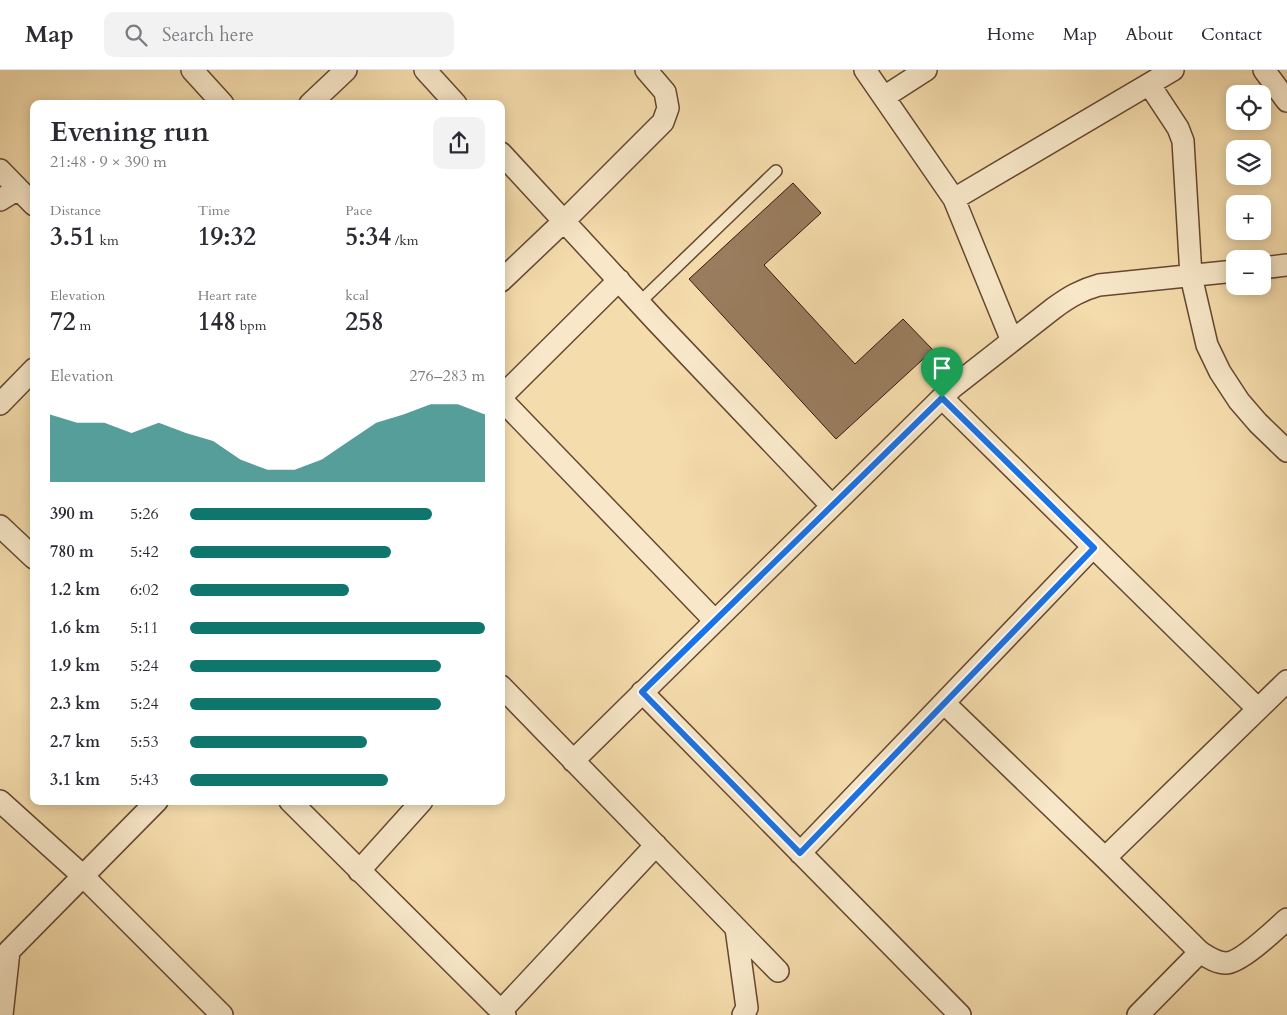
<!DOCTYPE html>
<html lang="en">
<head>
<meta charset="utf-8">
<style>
	:root { --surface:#fff; --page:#f2f2f3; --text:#2b2b33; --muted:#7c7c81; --line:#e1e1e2; --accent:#0f766e }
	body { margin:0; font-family:Cardo,serif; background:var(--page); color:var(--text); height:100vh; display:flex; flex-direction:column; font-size:19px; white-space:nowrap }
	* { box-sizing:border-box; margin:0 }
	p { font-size:16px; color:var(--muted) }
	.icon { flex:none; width:28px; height:28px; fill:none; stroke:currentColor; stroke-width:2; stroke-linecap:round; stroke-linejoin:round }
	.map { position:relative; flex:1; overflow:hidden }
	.side { position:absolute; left:30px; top:30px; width:475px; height:705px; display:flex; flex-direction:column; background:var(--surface); border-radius:10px; box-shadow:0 2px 12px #0003 }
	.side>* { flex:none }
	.buttons { position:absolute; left:1226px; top:15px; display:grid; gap:10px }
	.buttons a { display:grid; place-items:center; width:45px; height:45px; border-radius:10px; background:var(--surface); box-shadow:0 2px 12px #0003; font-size:25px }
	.pin { position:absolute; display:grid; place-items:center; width:42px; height:42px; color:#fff; margin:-51px -21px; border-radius:50% 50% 50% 0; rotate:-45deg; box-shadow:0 0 5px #0007 }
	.pin .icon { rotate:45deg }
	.round { display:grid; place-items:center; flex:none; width:52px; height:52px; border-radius:10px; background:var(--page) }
	.headline { display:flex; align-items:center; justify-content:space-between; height:85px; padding:0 20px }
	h1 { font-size:28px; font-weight:700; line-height:38px }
	.figures { display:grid; grid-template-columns:repeat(3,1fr); gap:8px; height:85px; padding:5px 20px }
	.figures div { display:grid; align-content:center }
	.figures b { font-size:25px; font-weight:700 }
	.figures small { font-size:14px; font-weight:400 }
	.figures p { font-size:14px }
	.chart { height:140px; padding:10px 20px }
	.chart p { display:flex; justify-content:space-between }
	.chart svg { width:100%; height:90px; margin-top:5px; fill:var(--accent); opacity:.7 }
	ul { padding:0 20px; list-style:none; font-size:16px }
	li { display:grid; grid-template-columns:80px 60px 1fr; align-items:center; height:38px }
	li i { height:12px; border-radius:6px; background:var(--accent) }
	header { display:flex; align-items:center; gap:30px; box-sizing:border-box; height:70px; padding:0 25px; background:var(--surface); border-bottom:1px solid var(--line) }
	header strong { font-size:24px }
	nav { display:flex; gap:28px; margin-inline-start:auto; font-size:18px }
	.search { width:350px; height:45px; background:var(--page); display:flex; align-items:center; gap:12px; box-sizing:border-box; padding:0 18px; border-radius:10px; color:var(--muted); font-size:19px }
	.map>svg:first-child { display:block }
</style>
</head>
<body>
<header>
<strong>Map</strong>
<div class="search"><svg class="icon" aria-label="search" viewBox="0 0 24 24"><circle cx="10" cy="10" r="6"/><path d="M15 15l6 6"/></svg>Search here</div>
<nav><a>Home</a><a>Map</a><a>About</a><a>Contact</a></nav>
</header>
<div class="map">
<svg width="1287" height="945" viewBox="0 0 1287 945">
	<rect width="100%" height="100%" fill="#f5dcac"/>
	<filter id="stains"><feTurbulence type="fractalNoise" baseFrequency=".004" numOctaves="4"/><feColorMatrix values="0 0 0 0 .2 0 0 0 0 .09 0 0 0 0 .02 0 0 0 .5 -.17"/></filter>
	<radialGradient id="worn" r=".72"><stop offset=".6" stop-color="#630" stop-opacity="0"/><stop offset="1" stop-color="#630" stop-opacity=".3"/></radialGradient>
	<!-- building -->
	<path fill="#997d5e" stroke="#36170a" d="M 793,113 L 821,143 L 764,195 L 855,294 L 903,249 L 933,280 L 836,369 L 689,209 Z"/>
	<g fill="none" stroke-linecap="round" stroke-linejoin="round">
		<!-- service casing -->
		<g stroke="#664832" stroke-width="14">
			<path id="service" d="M 639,233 L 776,101"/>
		</g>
		<!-- minor casing -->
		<g stroke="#664832" stroke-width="24">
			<path id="minor" d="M 192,0 L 223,34
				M 425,0 L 456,34
				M 865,0 L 954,129 L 1012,271
				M 1264,0 L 1287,31
				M 1149,14 L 1178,58 L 1183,71 L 1191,206 L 1207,275 L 1220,302 L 1239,331 L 1258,353 L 1287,381
				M 884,27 L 926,0
				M 310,34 L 346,0
				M 501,83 L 656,251 L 832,436
				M 0,100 L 34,135
				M 954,129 L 1173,0
				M 0,130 L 18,119
				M 1262,198 L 1287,195
				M 501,211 L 564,151 L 663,52 L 668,38 L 665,22 L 646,0
				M 501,327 L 619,210
				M 942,328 L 1258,639
				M 501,329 L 715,551
				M 0,334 L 34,299
				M 0,456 L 34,488
				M 501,616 L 778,901
				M 642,622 L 960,945
				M 944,633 L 1105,788 L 1200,882 C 1208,887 1216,893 1226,893 C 1240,893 1275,860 1287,849
				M 573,691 L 953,317 L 1054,238 C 1069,227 1081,220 1099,215 L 1235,201
				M 0,731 L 83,806 L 222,945
				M 290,731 L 505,945
				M 800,783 L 1093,477
				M 1105,788 L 1287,611
				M 359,801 L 422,731
				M 736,858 L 747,938 L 743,945
				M 501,941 L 656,775
				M 2,945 L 9,881 L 157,731
				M 1138,945 L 1200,882"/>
		</g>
		<!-- service -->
		<use href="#service" stroke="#f8e8c9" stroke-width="11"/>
		<!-- minor -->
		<use href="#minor" stroke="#f8e8c9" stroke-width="21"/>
	</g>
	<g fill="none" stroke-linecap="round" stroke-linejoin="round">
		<!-- route casing -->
		<g stroke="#fff" stroke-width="10">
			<path id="route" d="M 942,328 L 1094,478 L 800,783 L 642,622 Z"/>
		</g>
		<!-- route -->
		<use href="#route" stroke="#1a73e8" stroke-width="6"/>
	</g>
	<rect width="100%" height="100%" filter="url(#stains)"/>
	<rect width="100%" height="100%" fill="url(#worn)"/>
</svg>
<div class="buttons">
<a><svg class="icon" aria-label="locate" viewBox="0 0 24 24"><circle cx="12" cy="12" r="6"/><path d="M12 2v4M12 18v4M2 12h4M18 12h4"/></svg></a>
<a><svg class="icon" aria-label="layers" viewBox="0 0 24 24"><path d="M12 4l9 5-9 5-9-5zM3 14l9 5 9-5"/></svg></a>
<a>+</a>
<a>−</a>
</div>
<div class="pin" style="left:942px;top:328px;background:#1e9e55"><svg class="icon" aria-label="arrive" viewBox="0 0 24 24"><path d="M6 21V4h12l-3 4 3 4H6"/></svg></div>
<section class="side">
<div class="headline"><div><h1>Evening run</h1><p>21:48 · 9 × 390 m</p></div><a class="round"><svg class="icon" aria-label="share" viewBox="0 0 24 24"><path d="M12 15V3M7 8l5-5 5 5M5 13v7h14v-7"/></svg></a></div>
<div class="figures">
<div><p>Distance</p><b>3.51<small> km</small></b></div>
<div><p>Time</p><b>19:32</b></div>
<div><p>Pace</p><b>5:34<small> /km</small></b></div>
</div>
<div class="figures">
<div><p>Elevation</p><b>72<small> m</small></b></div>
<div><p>Heart rate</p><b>148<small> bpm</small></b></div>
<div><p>kcal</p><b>258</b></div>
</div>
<div class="chart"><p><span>Elevation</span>276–283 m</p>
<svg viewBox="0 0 160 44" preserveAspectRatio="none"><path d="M0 44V11L10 15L20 15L30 20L40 15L50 20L60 24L70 33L80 38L90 38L100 33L110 24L120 15L130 11L140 6L150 6L160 11V44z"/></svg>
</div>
<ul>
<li><b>390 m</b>5:26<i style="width:82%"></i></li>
<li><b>780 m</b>5:42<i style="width:68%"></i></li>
<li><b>1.2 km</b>6:02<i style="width:54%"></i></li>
<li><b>1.6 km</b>5:11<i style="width:100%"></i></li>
<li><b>1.9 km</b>5:24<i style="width:85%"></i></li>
<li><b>2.3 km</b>5:24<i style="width:85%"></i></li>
<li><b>2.7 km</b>5:53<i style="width:60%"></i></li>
<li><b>3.1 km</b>5:43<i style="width:67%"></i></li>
</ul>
</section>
</div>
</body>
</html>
